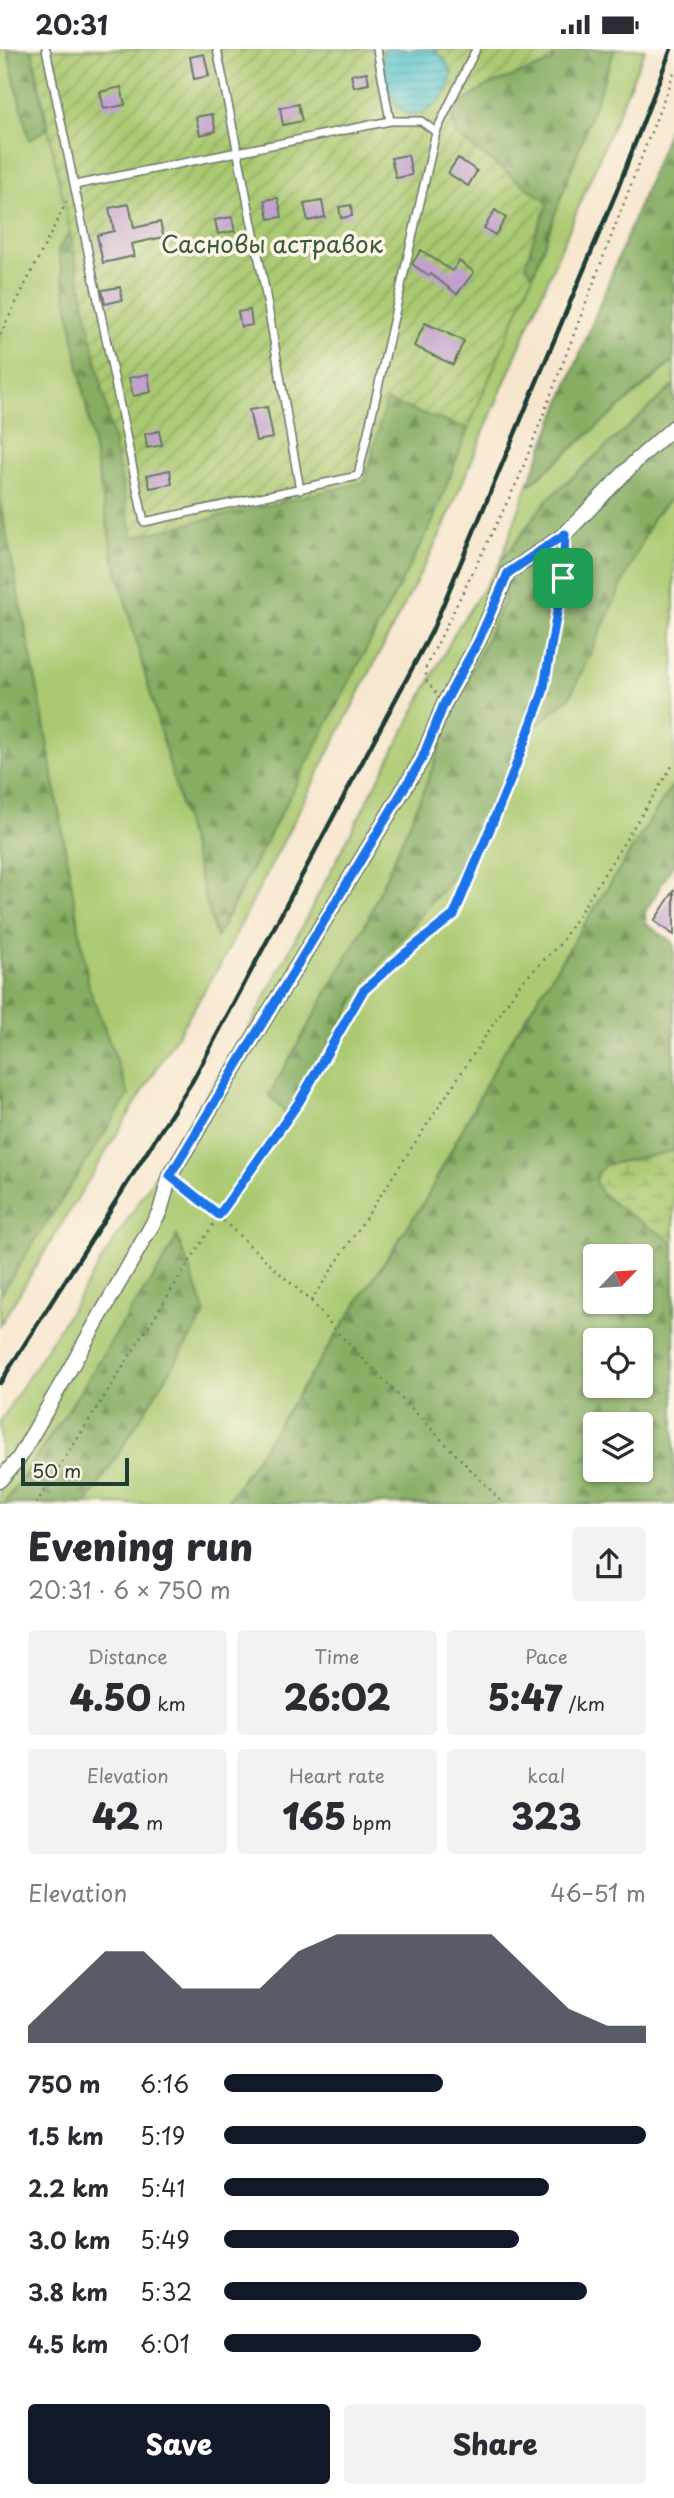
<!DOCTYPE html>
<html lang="en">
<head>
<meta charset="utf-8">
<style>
	:root { --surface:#fff; --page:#f2f2f3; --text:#2b2b33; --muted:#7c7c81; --accent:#111827 }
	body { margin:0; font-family:"Playpen Sans",sans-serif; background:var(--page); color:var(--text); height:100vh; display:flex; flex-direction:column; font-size:26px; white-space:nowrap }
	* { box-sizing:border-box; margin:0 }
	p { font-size:23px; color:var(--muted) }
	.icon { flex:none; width:38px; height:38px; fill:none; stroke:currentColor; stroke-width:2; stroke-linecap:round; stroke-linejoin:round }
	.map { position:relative; height:1455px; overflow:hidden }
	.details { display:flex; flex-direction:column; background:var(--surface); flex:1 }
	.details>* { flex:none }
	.needle { width:46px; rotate:65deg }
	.tools { position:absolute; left:583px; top:1195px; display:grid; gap:14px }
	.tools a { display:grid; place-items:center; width:70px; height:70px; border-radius:7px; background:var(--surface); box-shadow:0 2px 5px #0004; font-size:35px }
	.scale { position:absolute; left:21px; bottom:18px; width:108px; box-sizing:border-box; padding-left:7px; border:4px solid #1f3d34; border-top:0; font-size:19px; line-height:24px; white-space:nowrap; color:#1f3d34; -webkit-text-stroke:5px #fcf5e5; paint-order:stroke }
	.pin { position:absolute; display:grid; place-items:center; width:60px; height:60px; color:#fff; margin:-30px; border-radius:14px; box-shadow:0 4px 10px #0006 }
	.round { display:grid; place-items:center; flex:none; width:74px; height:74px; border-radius:7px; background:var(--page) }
	.headline { display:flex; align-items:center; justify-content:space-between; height:119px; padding:0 28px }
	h1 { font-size:38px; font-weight:800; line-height:52px }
	.stats { display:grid; grid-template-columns:repeat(3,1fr); gap:10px; height:119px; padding:7px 28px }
	.stats div { display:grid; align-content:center; border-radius:7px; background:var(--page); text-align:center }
	.stats b { font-size:35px; font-weight:800 }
	.stats small { font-size:19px; font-weight:400 }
	.stats p { font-size:19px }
	.chart { height:196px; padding:14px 28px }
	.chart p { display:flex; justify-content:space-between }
	.chart svg { width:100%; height:126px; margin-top:7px; fill:var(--accent); opacity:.7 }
	.primary-button { display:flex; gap:14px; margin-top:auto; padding:14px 28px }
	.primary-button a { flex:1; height:80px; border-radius:7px; background:var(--accent); color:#fff; font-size:28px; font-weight:800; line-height:80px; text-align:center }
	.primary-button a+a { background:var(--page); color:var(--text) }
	ul { padding:0 28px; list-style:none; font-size:23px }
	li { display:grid; grid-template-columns:112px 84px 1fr; align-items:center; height:52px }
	li i { height:18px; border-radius:9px; background:var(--accent) }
	.status { display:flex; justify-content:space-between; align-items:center; height:49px; padding:0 35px; background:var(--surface); direction:ltr }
	.status svg { height:19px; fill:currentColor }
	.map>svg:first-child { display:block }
</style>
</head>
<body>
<div class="status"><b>20:31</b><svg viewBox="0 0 49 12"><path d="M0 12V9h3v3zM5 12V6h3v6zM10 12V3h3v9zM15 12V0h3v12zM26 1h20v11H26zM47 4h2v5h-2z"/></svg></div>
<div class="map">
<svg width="674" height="1455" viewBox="0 0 674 1455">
	<defs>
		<pattern id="forest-firs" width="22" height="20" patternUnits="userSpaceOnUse" patternTransform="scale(1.75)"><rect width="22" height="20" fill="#87ad63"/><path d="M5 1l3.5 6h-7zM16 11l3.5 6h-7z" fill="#6e8e52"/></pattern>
		<pattern id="wetland-marsh" width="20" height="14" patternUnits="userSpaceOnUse" patternTransform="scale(1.75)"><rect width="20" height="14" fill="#aac971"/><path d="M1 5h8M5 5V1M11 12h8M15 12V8" fill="none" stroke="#8aa45e"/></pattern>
		<pattern id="garden-furrows" width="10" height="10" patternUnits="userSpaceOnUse" patternTransform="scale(1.75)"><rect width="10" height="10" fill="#aac971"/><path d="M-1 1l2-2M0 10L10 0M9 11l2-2" fill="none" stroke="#8aa45e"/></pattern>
		<pattern id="water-rules" width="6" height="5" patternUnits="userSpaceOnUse" patternTransform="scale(1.75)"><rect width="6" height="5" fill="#57c4cd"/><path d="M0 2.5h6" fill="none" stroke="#47a0a7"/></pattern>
	</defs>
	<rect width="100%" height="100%" fill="#fcf5e5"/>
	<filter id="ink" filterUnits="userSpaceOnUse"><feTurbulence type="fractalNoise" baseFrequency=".0143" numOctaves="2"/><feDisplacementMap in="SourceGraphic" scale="14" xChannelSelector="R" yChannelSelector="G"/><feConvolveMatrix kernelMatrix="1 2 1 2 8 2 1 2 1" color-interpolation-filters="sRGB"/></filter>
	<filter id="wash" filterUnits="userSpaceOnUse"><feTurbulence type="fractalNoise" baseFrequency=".00686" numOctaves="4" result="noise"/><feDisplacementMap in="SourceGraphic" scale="28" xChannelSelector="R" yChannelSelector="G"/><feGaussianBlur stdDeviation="1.57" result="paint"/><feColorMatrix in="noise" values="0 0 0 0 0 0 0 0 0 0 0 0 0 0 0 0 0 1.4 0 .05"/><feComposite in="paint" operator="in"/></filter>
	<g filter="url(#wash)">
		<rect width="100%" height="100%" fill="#f7e6ce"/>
		<!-- grass -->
		<path fill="#aac971" stroke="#648352" stroke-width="2" d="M 0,0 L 645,0 L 442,482 L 220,916 L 0,1276 Z
			M 674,312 L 674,734 L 501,1007 L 427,1148 L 226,1455 L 0,1455 L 0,1373 L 251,975 L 457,580 L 500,514 L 527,438 Z"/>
		<!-- forest -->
		<path fill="url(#forest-firs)" stroke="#53754c" stroke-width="2" fill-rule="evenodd" d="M 7,0 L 32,0 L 47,80 L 29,91 Z
			M 555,0 L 615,0 L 533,226 L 526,216 L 532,193 L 548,154 L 455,85 L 451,62 L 486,37 L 552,13 Z
			M 674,66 L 674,311 L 527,438 L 656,114 Z
			M 70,183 L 134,488 L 386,352 L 468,380 L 432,474 L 216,889 L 112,502 L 58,200 Z
			M 674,336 L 674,445 L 653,469 L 570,648 L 525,687 L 466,812 L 368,930 L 287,1066 L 269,1046 L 364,878 L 424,741 L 457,653 L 505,549 L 500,514 L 546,452 Z
			M 0,453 L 41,657 L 89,938 L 129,1046 L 0,1246 Z
			M 674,734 L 674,814 L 645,863 L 646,875 L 674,894 L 674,1102 L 606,1116 L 596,1126 L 609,1151 L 674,1193 L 674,1455 L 226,1455 L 427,1148 L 501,1007 ZM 595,1208 L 640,1208 L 640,1253 L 595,1253 ZM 595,1292 L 640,1292 L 640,1337 L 595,1337 ZM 595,1376 L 640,1376 L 640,1421 L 595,1421 Z
			M 177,1187 L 206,1264 L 87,1455 L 4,1455 C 47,1394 87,1333 126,1269 C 143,1242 164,1217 177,1187 Z"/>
		<!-- wetland -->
		<path fill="url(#wetland-marsh)" stroke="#648352" stroke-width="2" d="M 674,1102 L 674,1193 C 658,1182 600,1152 596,1134 C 594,1126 600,1120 606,1116 Z"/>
		<!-- garden -->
		<path fill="url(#garden-furrows)" stroke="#648352" stroke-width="2" d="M 32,0 L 555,0 L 552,13 L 486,37 L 451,62 L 455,85 L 548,154 L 532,193 L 526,216 L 533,226 L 468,380 L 386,352 L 365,433 L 133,488 Z"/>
		<!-- water -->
		<path fill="url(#water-rules)" stroke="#3b8080" stroke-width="2" d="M 384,0 L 433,0 L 444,10 L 452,24 C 450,46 435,59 415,67 C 389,61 379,24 384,0 Z"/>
		<g id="blocks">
			<!-- building -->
			<path fill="#c2a0cd" d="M 204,5 L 209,27 L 194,30 L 190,8 Z
				M 367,23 L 369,35 L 354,38 L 351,26 Z
				M 121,38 L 125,56 L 104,60 L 100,43 Z
				M 298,55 L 302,72 L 283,76 L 280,59 Z
				M 212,65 L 216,82 L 200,86 L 196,68 Z
				M 408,106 L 412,126 L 396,129 L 391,109 Z
				M 458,109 L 477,122 L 468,137 L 448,124 Z
				M 278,149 L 282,168 L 269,170 L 265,151 Z
				M 322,152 L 325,168 L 308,172 L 304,155 Z
				M 129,155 L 134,179 L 160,173 L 164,188 L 131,195 L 134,207 L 103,214 L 97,186 L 114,182 L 109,159 Z
				M 351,156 L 352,167 L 341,169 L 339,158 Z
				M 495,161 L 506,169 L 495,186 L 484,179 Z
				M 232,168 L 235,182 L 218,185 L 215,171 Z
				M 421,201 L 452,222 L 459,212 L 474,223 L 457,245 L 431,225 L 429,227 L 412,215 Z
				M 120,238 L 122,251 L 105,255 L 102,241 Z
				M 250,261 L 252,276 L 241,278 L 238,263 Z
				M 425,274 L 464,292 L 453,316 L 414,297 Z
				M 148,325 L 151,343 L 133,347 L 129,329 Z
				M 267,358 L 273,389 L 256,392 L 249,361 Z
				M 159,382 L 162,396 L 147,399 L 145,385 Z
				M 170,421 L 172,435 L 150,439 L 147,426 Z
				M 674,842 L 674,886 L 654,872 Z"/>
		</g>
	</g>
	<g filter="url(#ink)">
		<use href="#blocks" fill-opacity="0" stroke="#6b786a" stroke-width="2"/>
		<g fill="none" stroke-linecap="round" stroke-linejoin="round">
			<!-- service casing -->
			<g stroke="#6b786a" stroke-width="10">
				<path id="service" d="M 46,0 L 144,473 L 358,427 L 436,83 L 421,72 L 390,72 L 75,136
					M 217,0 L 264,235 L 300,441
					M 377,0 L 390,72
					M 436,83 L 476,0"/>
			</g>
			<!-- minor casing -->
			<g stroke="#6b786a" stroke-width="17">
				<path id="minor" d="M 0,1431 L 19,1409 L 160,1162 L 170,1127 L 422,710 L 444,655 L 478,593 L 508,524 L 565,485 L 638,410 L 674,378"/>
			</g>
			<!-- path -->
			<path stroke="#6b786a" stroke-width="2.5" stroke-dasharray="2 5" stroke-linecap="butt" d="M 0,286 L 67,152
				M 436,644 L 426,631 L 426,618 L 519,429 L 674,23
				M 181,1135 C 226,1172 267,1214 311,1252 L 519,936 L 560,895 L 674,714
				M 311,1252 L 340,1286 L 504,1455
				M 36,1455 L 219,1166 L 299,1053 L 363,942 L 403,906 L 454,866 L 510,732 L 543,643 L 563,529 L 564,503"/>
			<!-- service -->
			<use href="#service" stroke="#fff" stroke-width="7"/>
			<!-- minor -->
			<use href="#minor" stroke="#fff" stroke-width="14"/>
			<!-- rail -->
			<path stroke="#1f3d34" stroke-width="4.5" d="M 0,1334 L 193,1031 L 432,582 L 616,144 L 671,0"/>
		</g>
	</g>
	<g fill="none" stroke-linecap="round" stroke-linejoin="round" filter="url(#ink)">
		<!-- route casing -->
		<g stroke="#fff" stroke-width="14">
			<path id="route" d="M 565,485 L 563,529 L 543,643 L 510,732 L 454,866 L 403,906 L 363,942 L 299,1053 L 219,1166 L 170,1127 L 422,710 L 444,655 L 478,593 L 508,524 Z"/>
		</g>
		<!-- route -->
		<use href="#route" stroke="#1a73e8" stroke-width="9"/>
	</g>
	<g text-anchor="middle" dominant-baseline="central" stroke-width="7" stroke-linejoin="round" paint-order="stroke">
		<!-- park labels -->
		<g font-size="24" fill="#3b5940" stroke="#fcf5e5">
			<text x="272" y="194">Сасновы астравок</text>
		</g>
	</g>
</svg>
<div class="tools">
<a><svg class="needle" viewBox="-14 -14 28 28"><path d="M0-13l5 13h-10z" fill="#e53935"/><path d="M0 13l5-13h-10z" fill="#7c7c81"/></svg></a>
<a><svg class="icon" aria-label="locate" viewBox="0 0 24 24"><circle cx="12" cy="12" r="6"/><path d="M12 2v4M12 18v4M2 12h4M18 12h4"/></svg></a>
<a><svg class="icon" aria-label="layers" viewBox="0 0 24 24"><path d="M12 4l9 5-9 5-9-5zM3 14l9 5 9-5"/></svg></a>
</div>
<div class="scale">50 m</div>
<div class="pin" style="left:563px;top:529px;background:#1e9e55"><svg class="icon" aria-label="arrive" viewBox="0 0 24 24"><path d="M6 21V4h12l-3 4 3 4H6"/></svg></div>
</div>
<section class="details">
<div class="headline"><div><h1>Evening run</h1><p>20:31 · 6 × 750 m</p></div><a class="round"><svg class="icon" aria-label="share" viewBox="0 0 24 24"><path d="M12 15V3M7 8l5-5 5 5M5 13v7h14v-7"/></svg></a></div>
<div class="stats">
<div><p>Distance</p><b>4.50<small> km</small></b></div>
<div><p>Time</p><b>26:02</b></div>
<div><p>Pace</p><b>5:47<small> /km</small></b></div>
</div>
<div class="stats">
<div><p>Elevation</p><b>42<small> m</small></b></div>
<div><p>Heart rate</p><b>165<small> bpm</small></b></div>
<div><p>kcal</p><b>323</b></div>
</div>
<div class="chart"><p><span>Elevation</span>46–51 m</p>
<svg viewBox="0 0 160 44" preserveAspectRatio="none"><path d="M0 44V38L10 25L20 12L30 12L40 25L50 25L60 25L70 12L80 6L90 6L100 6L110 6L120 6L130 19L140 32L150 38L160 38V44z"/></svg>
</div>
<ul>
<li><b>750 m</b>6:16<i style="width:52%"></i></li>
<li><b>1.5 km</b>5:19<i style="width:100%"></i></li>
<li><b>2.2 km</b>5:41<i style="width:77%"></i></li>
<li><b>3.0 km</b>5:49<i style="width:70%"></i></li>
<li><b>3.8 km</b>5:32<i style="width:86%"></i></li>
<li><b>4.5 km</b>6:01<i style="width:61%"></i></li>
</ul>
<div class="primary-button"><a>Save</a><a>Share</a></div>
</section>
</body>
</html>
